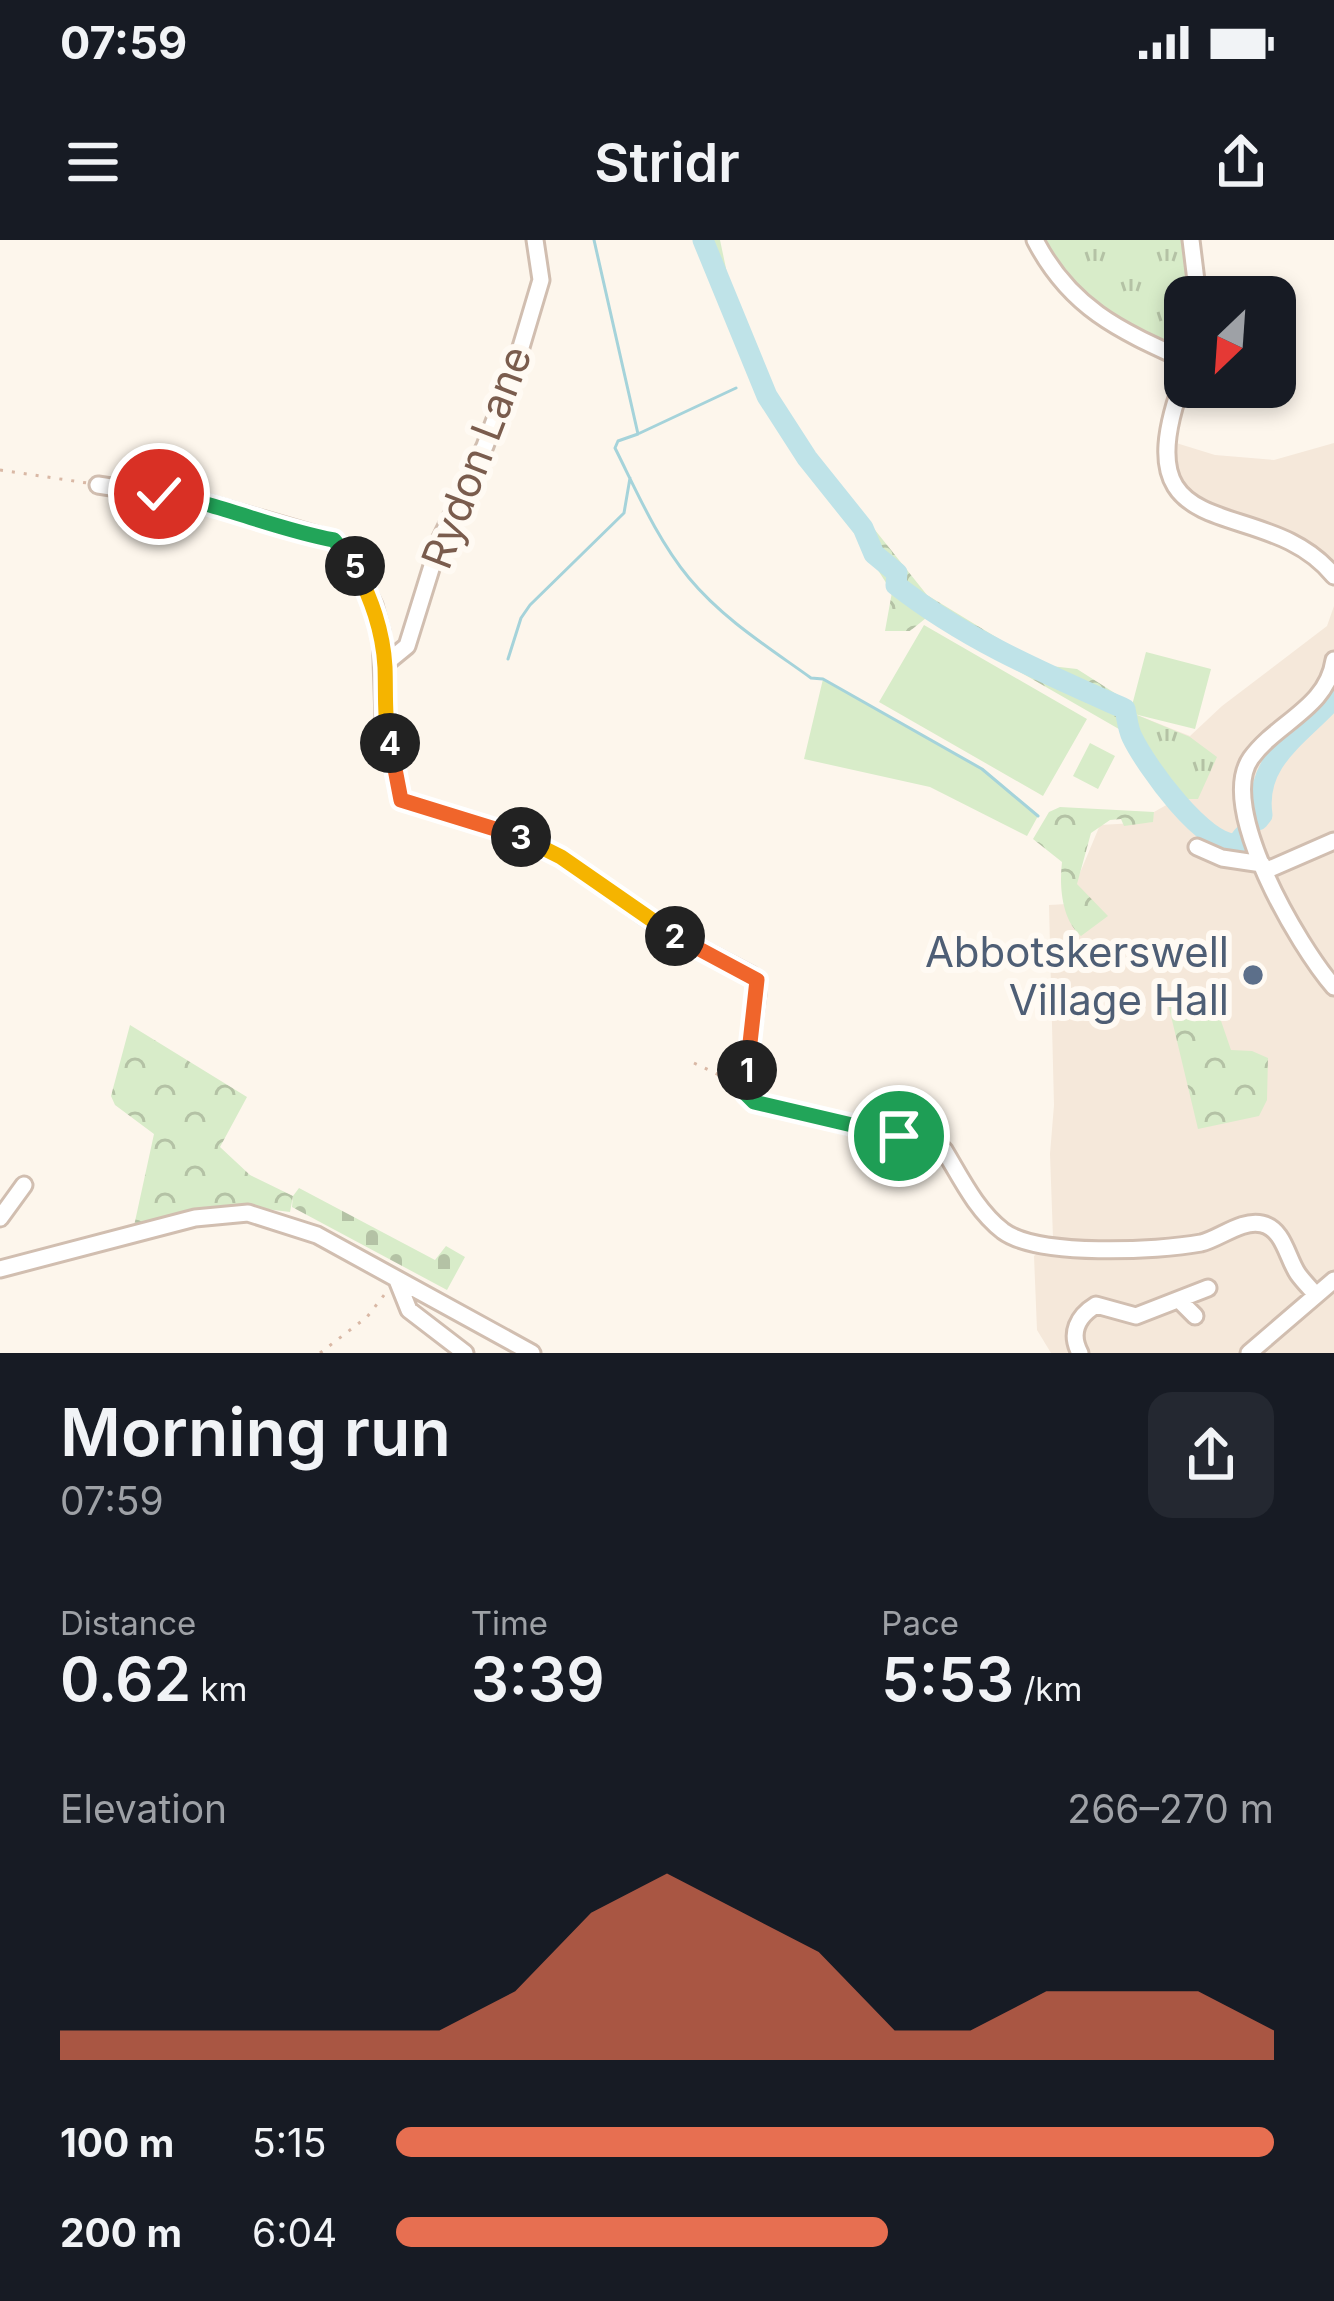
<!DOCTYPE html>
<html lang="en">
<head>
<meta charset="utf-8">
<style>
	:root { --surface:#171b24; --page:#242831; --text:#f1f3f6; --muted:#9ea1a6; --accent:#e76f51 }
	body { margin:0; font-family:Inter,sans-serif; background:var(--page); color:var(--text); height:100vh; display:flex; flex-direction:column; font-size:45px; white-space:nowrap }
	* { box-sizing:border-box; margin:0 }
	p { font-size:39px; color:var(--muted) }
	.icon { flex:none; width:66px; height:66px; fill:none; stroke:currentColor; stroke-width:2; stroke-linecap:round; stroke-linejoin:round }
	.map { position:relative; height:1113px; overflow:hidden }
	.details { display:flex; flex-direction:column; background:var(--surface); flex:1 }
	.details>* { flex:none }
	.needle { width:78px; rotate:205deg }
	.tools { position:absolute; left:1164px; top:36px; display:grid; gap:24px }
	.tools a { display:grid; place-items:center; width:132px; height:132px; border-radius:24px; background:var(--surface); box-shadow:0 6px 18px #0003; font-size:60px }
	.pin { position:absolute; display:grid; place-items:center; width:102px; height:102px; color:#fff; margin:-51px; border:6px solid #fff; border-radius:50%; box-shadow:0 3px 12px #0007 }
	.km { position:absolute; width:60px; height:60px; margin:-30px; border-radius:50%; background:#222; color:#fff; font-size:33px; line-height:60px; text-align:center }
	.round { display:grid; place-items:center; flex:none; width:126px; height:126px; border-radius:24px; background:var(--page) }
	.summary { display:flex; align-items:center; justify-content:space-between; height:204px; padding:0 60px }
	h1 { font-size:66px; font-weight:600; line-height:90px }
	.metrics { display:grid; grid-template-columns:repeat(3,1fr); gap:18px; height:204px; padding:12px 60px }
	.metrics div { display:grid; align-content:center }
	.metrics b { font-size:60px; font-weight:600 }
	.metrics small { font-size:33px; font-weight:400 }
	.metrics p { font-size:33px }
	.chart { height:336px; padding:24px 60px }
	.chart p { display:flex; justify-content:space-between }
	.chart svg { width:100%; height:216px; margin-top:12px; fill:var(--accent); opacity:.7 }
	ul { padding:0 60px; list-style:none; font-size:39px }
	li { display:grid; grid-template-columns:192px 144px 1fr; align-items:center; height:90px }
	li i { height:30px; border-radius:15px; background:var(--accent) }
	.status { display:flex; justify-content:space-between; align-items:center; height:84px; padding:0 60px; background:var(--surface); direction:ltr }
	.status svg { height:33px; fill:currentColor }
	header { display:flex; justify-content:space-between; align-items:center; height:156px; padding:0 60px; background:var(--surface); font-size:54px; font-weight:600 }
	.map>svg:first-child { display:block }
</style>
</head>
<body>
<div class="status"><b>07:59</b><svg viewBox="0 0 49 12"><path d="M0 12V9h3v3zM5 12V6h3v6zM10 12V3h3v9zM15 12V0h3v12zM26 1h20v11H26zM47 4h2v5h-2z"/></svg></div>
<header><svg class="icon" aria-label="menu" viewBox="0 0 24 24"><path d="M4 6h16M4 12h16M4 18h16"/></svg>Stridr<svg class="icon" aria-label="share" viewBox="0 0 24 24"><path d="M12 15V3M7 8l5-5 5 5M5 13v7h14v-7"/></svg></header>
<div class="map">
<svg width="1334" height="1113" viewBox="0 0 1334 1113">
	<defs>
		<pattern id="grass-tufts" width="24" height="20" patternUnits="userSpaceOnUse" patternTransform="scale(3)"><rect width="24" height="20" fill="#d8ecc9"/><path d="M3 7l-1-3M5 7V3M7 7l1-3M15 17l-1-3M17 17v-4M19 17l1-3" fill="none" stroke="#b4c2a5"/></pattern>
		<pattern id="forest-crowns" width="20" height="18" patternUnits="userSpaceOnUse" patternTransform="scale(3)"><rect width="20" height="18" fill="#d8ecc9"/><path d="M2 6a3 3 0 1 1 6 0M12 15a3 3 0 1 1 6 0" fill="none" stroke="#b4c2a5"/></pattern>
		<pattern id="cemetery-stones" width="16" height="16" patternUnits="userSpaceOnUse" patternTransform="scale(3)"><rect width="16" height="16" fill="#d8ecc9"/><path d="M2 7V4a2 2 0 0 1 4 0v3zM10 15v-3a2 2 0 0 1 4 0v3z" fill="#b4c2a5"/></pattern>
	</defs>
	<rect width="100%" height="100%" fill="#fdf6ec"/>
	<!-- residential -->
	<path fill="#f5e8da" d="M 1173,202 L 1215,215 L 1274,220 L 1334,203 L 1334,326 L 1273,289 L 1222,268 L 1186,248 L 1174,234 Z
		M 1334,366 L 1334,1113 L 1051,1113 L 1037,1090 L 1034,1016 L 1053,998 L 1050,914 L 1054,865 L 1049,665 L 1067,664 L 1100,585 L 1152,582 L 1154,572 L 1177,559 L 1131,496 L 1137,475 L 1190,496 L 1222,466 L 1327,386 Z"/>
	<!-- grass -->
	<path fill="url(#grass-tufts)" d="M 1041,0 L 1185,0 L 1193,57 L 1185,57 L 1185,112 C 1118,81 1081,65 1041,0 Z
		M 1137,475 L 1190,497 L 1217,517 L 1198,559 L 1178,559 L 1131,496 Z"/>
	<!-- forest -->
	<path fill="url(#forest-crowns)" d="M 693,0 L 720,0 L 731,52 L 779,170 L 927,355 L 1042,425 L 1077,429 L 1132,464 L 1137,475 L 1131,496 L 926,378 L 910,391 L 885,391 L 892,352 L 829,254 L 778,189 L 751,141 Z
		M 1060,567 L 1154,572 L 1153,582 L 1124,586 L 1121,579 L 1110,580 L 1091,593 L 1077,644 L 1108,676 L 1081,696 C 1062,680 1059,647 1062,622 L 1033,599 L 1049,572 Z
		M 1194,753 L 1219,775 L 1231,810 L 1252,811 L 1268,818 L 1267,860 L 1259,876 L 1198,889 L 1166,755 Z
		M 130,785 L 247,857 L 220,907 L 250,935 L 293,956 L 290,972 L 251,967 L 134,986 L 154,894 L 115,865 L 111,856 Z"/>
	<!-- cemetery -->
	<path fill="url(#cemetery-stones)" d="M 299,948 L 435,1020 L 446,1006 L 465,1017 L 447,1050 L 292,967 L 293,956 Z"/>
	<!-- garden -->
	<path fill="#d8ecc9" d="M 924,385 L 1087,479 L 1043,556 L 879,462 Z
		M 1146,412 L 1211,429 L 1195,489 L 1130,473 Z
		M 823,439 L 982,529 L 1038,576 L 1027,596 L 930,547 L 804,519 Z
		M 1090,503 L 1115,516 L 1098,549 L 1073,536 Z"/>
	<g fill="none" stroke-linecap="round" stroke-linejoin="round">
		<!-- stream -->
		<path stroke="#a5d3da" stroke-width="3" d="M 594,0 L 638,194 L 618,201 L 615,208 C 637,252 657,299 689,338 C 723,379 768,407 811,438 L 823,439 L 982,529 L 1038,576
			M 640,193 L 736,148
			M 508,419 L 521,378 L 530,365 L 624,273 L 630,238"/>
		<!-- river -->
		<path stroke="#bfe3e8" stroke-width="21" d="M 703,0 L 767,156 L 807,218 L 863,288 L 874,314 L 897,333 L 896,345 C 966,400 1044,433 1125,469 C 1127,478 1128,489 1132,497 C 1146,526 1204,607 1237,604 L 1243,596
			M 1258,580 L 1262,575 C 1254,520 1301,495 1334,458"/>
		<!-- minor casing -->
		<g stroke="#d1beb0" stroke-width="21">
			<path id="minor" d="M 1035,0 C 1070,68 1119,90 1185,120
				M 1191,0 L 1198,57
				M 1185,135 C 1115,317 1264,249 1334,336
				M 98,245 L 196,260 L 334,300 L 354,324 L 374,365 L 381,391 L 384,479 L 401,559 L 519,596 L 561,617 L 658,686 L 751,735 L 757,740 L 757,754 L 745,844 L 746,854 L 755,861 L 944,910 C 961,938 976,970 1003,991 C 1038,1017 1157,1011 1201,1003 C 1219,999 1242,979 1262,984 C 1284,989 1287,1018 1298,1034 C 1303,1041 1310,1048 1316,1055
				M 1334,420 C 1327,468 1277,482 1251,518 C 1216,567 1299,707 1334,747
				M 385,424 L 407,406 L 440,300 L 485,206 L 516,124 L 541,40 L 535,0
				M 1197,607 L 1222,618 L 1262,624
				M 1265,631 L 1334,601
				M 0,978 L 24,945
				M 0,1029 L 195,978 L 248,973 L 317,995 L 532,1113
				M 397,1040 L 409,1070 L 465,1113
				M 1180,1061 L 1195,1076
				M 1080,1113 C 1069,1093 1078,1076 1096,1065 L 1136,1076 L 1208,1048
				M 1249,1113 L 1334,1040"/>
		</g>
		<!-- path -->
		<path stroke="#d9b8a5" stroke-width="3" stroke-dasharray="3 9" stroke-linecap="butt" d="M 0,230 L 87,243
			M 694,823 L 734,842
			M 320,1113 L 367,1077 L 388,1050"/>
		<!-- minor -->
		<use href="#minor" stroke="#fff" stroke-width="15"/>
	</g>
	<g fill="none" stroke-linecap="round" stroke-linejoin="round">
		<!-- split-1 casing -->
		<g stroke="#fff" stroke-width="24">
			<path id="split-1" d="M 747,830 L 746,854 L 754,862 L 899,896"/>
		</g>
		<!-- split-2 casing -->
		<g stroke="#fff" stroke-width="24">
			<path id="split-2" d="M 675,696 L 757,740 L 747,830"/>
		</g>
		<!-- split-3 casing -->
		<g stroke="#fff" stroke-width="24">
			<path id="split-3" d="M 521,597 L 561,617 L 675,696"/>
		</g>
		<!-- split-4 casing -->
		<g stroke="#fff" stroke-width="24">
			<path id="split-4" d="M 390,503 L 401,560 L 521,597"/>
		</g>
		<!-- split-5 casing -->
		<g stroke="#fff" stroke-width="24">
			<path id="split-5" d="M 355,326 C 371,359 383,390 385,427 C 386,454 384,477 390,503"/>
		</g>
		<!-- split-6 casing -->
		<g stroke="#fff" stroke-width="24">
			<path id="split-6" d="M 159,254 C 219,263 274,289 334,300 L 355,326"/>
		</g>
		<!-- split-1 -->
		<use href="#split-1" stroke="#22a559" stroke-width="15"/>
		<!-- split-2 -->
		<use href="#split-2" stroke="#f0652b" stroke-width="15"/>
		<!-- split-3 -->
		<use href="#split-3" stroke="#f5b400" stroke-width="15"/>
		<!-- split-4 -->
		<use href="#split-4" stroke="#f0652b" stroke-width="15"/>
		<!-- split-5 -->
		<use href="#split-5" stroke="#f5b400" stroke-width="15"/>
		<!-- split-6 -->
		<use href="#split-6" stroke="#22a559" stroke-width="15"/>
	</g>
	<!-- markers -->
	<circle fill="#5c6f8a" stroke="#fffaf3" stroke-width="4.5" cx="1253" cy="735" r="12"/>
	<g text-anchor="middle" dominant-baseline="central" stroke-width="12" stroke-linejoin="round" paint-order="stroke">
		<!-- street labels -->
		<g font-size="42" fill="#7a5c4d" stroke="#fffaf3">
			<text transform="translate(476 217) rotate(-69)">Rydon Lane</text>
		</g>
		<!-- service labels -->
		<g font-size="42" fill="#4e5e75" stroke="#fffaf3" text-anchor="end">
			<text x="1229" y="711">Abbotskerswell<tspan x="1229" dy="48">Village Hall</tspan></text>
		</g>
	</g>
</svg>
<div class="tools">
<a><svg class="needle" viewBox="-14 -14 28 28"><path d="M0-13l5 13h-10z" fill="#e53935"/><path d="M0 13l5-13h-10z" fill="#9ea1a6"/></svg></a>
</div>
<div class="pin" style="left:899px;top:896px;background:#1e9e55"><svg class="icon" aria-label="arrive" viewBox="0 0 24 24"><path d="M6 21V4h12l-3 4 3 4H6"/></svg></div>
<div class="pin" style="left:159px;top:254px;background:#d93025"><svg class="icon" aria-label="check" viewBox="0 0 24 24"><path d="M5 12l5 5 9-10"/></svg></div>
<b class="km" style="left:747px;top:830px">1</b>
<b class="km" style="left:675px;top:696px">2</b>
<b class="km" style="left:521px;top:597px">3</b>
<b class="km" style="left:390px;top:503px">4</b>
<b class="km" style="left:355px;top:326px">5</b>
</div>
<section class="details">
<div class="summary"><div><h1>Morning run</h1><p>07:59</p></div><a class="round"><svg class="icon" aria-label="share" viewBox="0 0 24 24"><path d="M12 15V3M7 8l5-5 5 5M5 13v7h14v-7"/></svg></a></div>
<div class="metrics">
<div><p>Distance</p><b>0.62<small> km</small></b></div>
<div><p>Time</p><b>3:39</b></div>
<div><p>Pace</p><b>5:53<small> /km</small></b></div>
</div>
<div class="chart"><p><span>Elevation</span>266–270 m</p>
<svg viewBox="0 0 160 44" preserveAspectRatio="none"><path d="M0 44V38L10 38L20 38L30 38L40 38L50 38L60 30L70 14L80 6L90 14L100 22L110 38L120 38L130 30L140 30L150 30L160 38V44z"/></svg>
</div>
<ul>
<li><b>100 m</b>5:15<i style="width:100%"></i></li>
<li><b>200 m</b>6:04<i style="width:56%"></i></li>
</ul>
</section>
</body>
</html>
